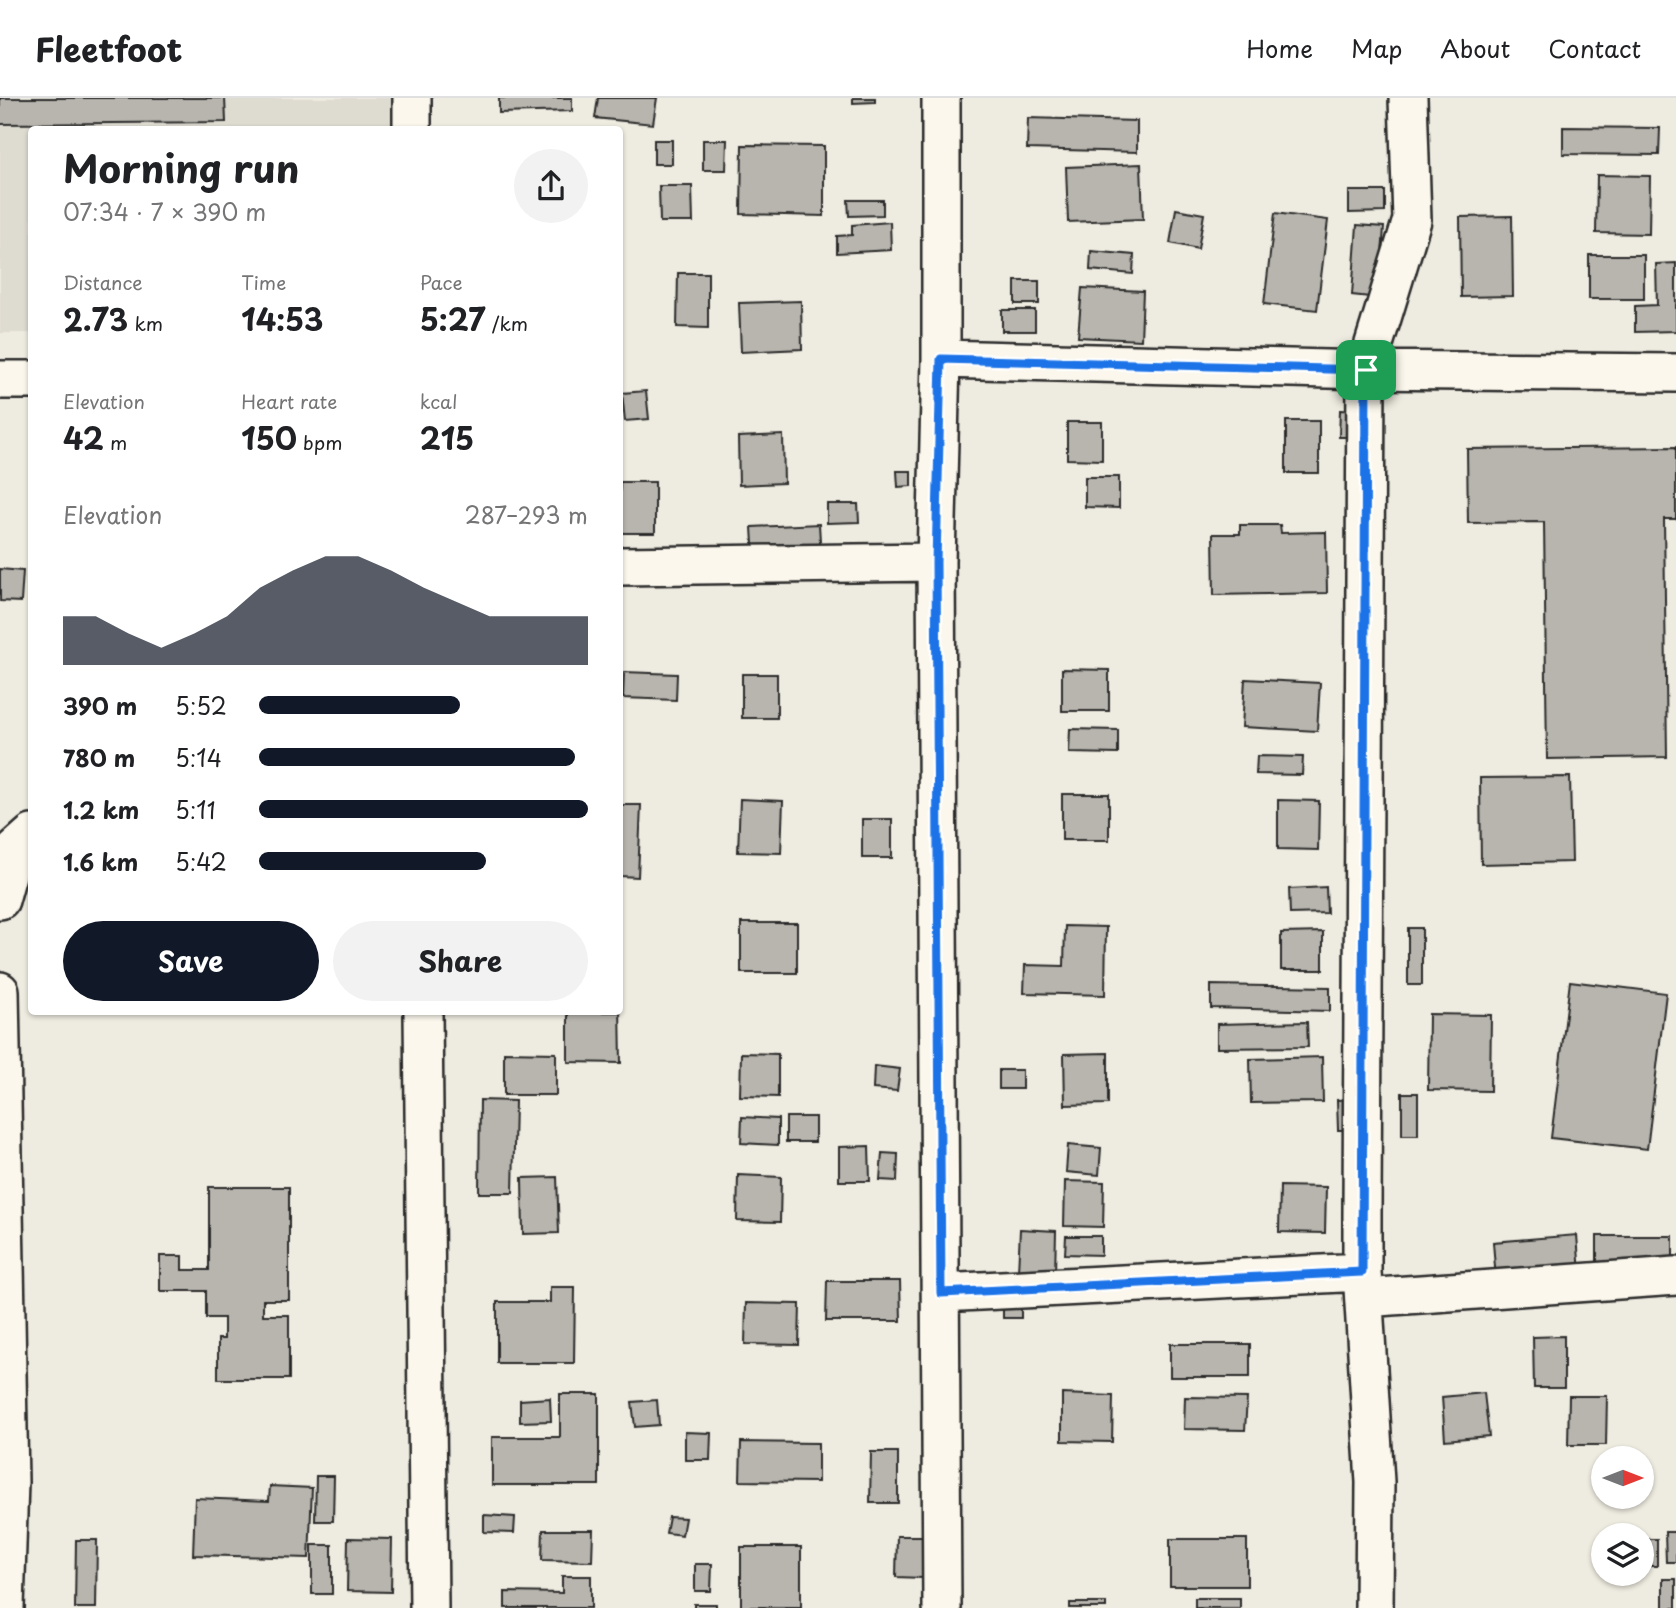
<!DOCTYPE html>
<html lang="en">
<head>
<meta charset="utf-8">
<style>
	:root { --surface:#fff; --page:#f2f2f2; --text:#202124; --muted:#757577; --line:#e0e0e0; --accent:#111827 }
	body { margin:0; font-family:"Playpen Sans",sans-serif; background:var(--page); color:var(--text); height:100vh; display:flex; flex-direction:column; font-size:26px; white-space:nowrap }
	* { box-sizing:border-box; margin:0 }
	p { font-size:23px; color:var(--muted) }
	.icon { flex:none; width:38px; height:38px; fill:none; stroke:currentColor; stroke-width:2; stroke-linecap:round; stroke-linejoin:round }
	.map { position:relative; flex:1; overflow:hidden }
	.details { position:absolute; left:28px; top:28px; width:595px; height:889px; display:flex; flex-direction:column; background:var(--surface); border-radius:7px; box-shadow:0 2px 5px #0004 }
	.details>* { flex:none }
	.needle { width:46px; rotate:90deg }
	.tools { position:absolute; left:1591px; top:1348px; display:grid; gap:14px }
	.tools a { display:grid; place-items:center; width:63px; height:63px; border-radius:50%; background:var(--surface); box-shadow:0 2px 5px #0004; font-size:35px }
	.pin { position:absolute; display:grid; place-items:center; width:60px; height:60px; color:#fff; margin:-30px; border-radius:14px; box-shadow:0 4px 10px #0006 }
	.round { display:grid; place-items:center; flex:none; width:74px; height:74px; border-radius:37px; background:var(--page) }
	.head { display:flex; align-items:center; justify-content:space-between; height:119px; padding:0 35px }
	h1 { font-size:38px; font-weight:700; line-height:52px }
	.stats { display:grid; grid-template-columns:repeat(3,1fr); gap:10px; height:119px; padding:7px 35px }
	.stats div { display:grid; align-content:center }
	.stats b { font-size:30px; font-weight:700 }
	.stats small { font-size:19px; font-weight:400 }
	.stats p { font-size:19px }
	.chart { height:196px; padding:14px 35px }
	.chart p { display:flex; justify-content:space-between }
	.chart svg { width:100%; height:126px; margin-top:7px; fill:var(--accent); opacity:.7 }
	.button { display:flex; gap:14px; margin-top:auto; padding:14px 35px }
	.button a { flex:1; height:80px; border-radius:42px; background:var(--accent); color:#fff; font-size:28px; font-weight:700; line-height:80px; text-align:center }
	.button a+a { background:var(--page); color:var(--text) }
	ul { padding:0 35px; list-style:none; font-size:23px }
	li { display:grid; grid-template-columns:112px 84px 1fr; align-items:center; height:52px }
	li i { height:18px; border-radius:9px; background:var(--accent) }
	header { display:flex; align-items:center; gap:42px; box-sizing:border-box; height:98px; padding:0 35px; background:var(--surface); border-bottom:2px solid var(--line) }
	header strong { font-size:33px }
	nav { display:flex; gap:38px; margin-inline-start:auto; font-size:24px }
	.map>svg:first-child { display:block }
</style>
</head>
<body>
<header>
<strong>Fleetfoot</strong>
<nav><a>Home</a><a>Map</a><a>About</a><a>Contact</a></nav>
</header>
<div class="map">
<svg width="1676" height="1510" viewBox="0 0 1676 1510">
	<rect width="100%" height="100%" fill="#eeebe0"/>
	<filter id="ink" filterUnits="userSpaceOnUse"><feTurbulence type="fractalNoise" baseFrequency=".0143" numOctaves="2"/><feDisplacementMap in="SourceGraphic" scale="14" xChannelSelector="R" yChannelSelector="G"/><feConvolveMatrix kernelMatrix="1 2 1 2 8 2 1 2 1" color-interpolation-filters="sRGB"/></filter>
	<g filter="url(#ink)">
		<!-- built -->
		<path fill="#dedbd1" d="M 0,0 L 397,0 L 397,31 L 32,32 L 31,235 L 0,235 Z"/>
		<!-- building -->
		<path fill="#b8b5ae" stroke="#2b2b2b" stroke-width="2" d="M 0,0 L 225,0 L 226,24 L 0,26 Z
			M 499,0 L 572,0 L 572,13 L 499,15 Z
			M 598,0 L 657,0 L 653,26 L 595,20 Z
			M 853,0 L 875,0 L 875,4 L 853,5 Z
			M 1028,20 L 1137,23 L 1137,54 L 1027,51 Z
			M 1563,29 L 1660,30 L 1659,57 L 1563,56 Z
			M 654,42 L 672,42 L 672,66 L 654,66 Z
			M 703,42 L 727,42 L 726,72 L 703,72 Z
			M 742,47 L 824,48 L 824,118 L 741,116 Z
			M 1141,66 L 1143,121 L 1068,124 L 1066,69 Z
			M 1597,77 L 1650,78 L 1649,136 L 1596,135 Z
			M 659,88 L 692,88 L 693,124 L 660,124 Z
			M 1349,93 L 1385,93 L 1385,114 L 1349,115 Z
			M 848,102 L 883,102 L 883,117 L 849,118 Z
			M 1176,111 L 1204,116 L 1198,151 L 1170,145 Z
			M 1275,115 L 1328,122 L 1317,212 L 1264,206 Z
			M 1512,118 L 1513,198 L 1461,199 L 1460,119 Z
			M 890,124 L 891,152 L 837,155 L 837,138 L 852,137 L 852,127 Z
			M 1357,127 L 1384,129 L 1379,200 L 1352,197 Z
			M 1091,153 L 1134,157 L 1133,176 L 1090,172 Z
			M 1589,157 L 1644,157 L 1644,201 L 1589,201 Z
			M 1676,165 L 1676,233 L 1635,234 L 1635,208 L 1657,207 L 1656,166 Z
			M 678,175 L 708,175 L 708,230 L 677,229 Z
			M 1015,183 L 1039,183 L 1039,206 L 1015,206 Z
			M 1082,190 L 1143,193 L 1141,242 L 1078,239 Z
			M 801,203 L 802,251 L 741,254 L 739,205 Z
			M 1002,212 L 1035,212 L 1035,233 L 1002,233 Z
			M 646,293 L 649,321 L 625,323 L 622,295 Z
			M 1340,312 L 1359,313 L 1359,339 L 1339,339 Z
			M 1286,323 L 1319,323 L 1319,375 L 1286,375 Z
			M 1067,324 L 1102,324 L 1102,362 L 1067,361 Z
			M 783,337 L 784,385 L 739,387 L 738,339 Z
			M 1676,349 L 1676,421 L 1664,421 L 1667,659 L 1547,661 L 1544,424 L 1468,425 L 1467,351 Z
			M 897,373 L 911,373 L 911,388 L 898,389 Z
			M 1085,379 L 1119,379 L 1119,410 L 1085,409 Z
			M 620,384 L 655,384 L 655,435 L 620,435 Z
			M 827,406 L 858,406 L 859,424 L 827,425 Z
			M 819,426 L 821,460 L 754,463 L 752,429 Z
			M 1240,427 L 1280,427 L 1281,435 L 1326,434 L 1327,495 L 1214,497 L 1213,436 L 1240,436 Z
			M 0,471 L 23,473 L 21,504 L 0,503 Z
			M 1062,571 L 1109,572 L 1109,613 L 1062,613 Z
			M 624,574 L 677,576 L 676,602 L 623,600 Z
			M 742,576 L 777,576 L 777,620 L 742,620 Z
			M 1245,581 L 1320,585 L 1317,633 L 1242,629 Z
			M 1070,631 L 1118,632 L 1118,656 L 1069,655 Z
			M 1257,658 L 1303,659 L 1302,677 L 1256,676 Z
			M 1570,679 L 1572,764 L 1481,766 L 1480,680 Z
			M 1062,696 L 1109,696 L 1109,742 L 1062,742 Z
			M 740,701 L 783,703 L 781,755 L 738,754 Z
			M 1278,702 L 1319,703 L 1318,752 L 1278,751 Z
			M 620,707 L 641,707 L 638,779 L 620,778 Z
			M 862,721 L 892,721 L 892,760 L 862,760 Z
			M 1326,789 L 1327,815 L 1290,816 L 1289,791 Z
			M 741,825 L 797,825 L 797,875 L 741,875 Z
			M 1065,828 L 1106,829 L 1105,897 L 1024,895 L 1025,867 L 1064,868 Z
			M 1408,830 L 1422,830 L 1422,887 L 1408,887 Z
			M 1323,834 L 1323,872 L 1281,872 L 1281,835 Z
			M 1570,883 L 1666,895 L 1647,1051 L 1551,1040 Z
			M 1211,887 L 1330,889 L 1330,913 L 1211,910 Z
			M 620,907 L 621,965 L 568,964 L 568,914 L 620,914 Z
			M 1429,916 L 1491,917 L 1490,993 L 1428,992 Z
			M 1307,924 L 1308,949 L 1217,950 L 1217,926 Z
			M 504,954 L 556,955 L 556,997 L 504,997 Z
			M 741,955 L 778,956 L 778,999 L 740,998 Z
			M 1108,955 L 1108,1006 L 1065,1007 L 1064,956 Z
			M 1322,959 L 1323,1004 L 1251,1005 L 1250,961 Z
			M 874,968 L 900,971 L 897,993 L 873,991 Z
			M 999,972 L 1022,972 L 1022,991 L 999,991 Z
			M 1402,995 L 1418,995 L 1418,1037 L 1402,1037 Z
			M 1355,1001 L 1356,1032 L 1338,1032 L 1337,1002 Z
			M 480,1002 L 515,1003 L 513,1095 L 479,1095 Z
			M 742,1019 L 778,1021 L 778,1047 L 741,1045 Z
			M 786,1019 L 815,1019 L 815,1044 L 786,1044 Z
			M 1068,1047 L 1101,1050 L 1099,1077 L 1066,1074 Z
			M 869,1048 L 870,1083 L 839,1083 L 839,1049 Z
			M 882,1055 L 898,1056 L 897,1083 L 880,1082 Z
			M 738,1077 L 781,1079 L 780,1124 L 737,1123 Z
			M 557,1079 L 559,1135 L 523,1136 L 522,1080 Z
			M 1065,1083 L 1104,1084 L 1103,1129 L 1064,1128 Z
			M 1280,1088 L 1326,1089 L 1325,1135 L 1279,1134 Z
			M 209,1089 L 289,1089 L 289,1202 L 263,1202 L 263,1217 L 289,1217 L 289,1281 L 218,1281 L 218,1241 L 224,1241 L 224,1220 L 206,1220 L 206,1193 L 160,1193 L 160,1158 L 182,1158 L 182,1172 L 209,1172 Z
			M 1020,1131 L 1056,1133 L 1055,1176 L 1018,1174 Z
			M 1577,1137 L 1580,1175 L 1496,1182 L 1493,1144 Z
			M 1066,1138 L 1101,1138 L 1101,1157 L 1065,1156 Z
			M 1597,1138 L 1673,1138 L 1673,1165 L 1597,1165 Z
			M 827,1183 L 900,1183 L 901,1223 L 826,1223 Z
			M 550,1189 L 575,1189 L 574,1265 L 497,1265 L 497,1204 L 550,1204 Z
			M 1003,1201 L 1021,1201 L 1021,1220 L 1003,1220 Z
			M 746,1205 L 800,1206 L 799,1247 L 745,1246 Z
			M 1564,1238 L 1564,1290 L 1534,1290 L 1533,1239 Z
			M 1170,1246 L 1250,1246 L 1250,1279 L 1170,1279 Z
			M 1484,1295 L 1489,1338 L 1445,1342 L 1442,1299 Z
			M 560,1296 L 599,1296 L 599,1387 L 492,1387 L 492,1339 L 560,1339 Z
			M 1062,1296 L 1113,1298 L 1112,1344 L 1062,1343 Z
			M 1569,1298 L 1607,1298 L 1606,1347 L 1568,1347 Z
			M 1185,1299 L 1247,1300 L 1245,1332 L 1184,1331 Z
			M 550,1300 L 551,1323 L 520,1324 L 520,1302 Z
			M 657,1302 L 659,1327 L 635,1329 L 632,1304 Z
			M 685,1334 L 711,1335 L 710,1362 L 685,1362 Z
			M 741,1344 L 818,1345 L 818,1384 L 740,1383 Z
			M 871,1354 L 898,1354 L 898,1405 L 870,1405 Z
			M 316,1378 L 334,1378 L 333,1423 L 315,1423 Z
			M 270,1388 L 312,1390 L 309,1460 L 193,1457 L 195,1400 L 269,1403 Z
			M 484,1417 L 515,1419 L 514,1435 L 484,1434 Z
			M 669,1419 L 685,1420 L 682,1437 L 666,1435 Z
			M 543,1432 L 593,1432 L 592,1463 L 542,1462 Z
			M 1665,1434 L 1676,1434 L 1676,1464 L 1666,1464 Z
			M 897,1438 L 924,1438 L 923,1480 L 896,1479 Z
			M 348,1440 L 392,1441 L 391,1494 L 347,1493 Z
			M 1170,1441 L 1247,1441 L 1247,1488 L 1170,1488 Z
			M 1642,1441 L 1657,1441 L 1657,1468 L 1642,1468 Z
			M 76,1442 L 97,1442 L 96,1510 L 75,1510 Z
			M 312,1447 L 332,1447 L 332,1496 L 312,1496 Z
			M 741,1449 L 801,1449 L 801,1509 L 741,1509 Z
			M 695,1466 L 712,1466 L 711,1493 L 695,1493 Z
			M 562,1478 L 591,1478 L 591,1510 L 505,1510 L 505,1494 L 562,1495 Z
			M 1663,1481 L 1676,1481 L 1676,1510 L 1663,1510 Z
			M 1195,1500 L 1240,1500 L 1240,1510 L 1195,1510 Z
			M 1070,1505 L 1106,1505 L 1106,1510 L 1070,1510 Z
			M 694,1506 L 716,1506 L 716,1510 L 694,1510 Z"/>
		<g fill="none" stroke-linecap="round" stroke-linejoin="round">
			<!-- street casing -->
			<g stroke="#2b2b2b" stroke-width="42">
				<path id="street" d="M 412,0 L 412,32
					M 941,0 L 941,261 L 936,464 L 942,1510
					M 941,261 L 1366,272 L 1676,275
					M 0,282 L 32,282
					M 620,468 L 936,464
					M 0,802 L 14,752 L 32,736
					M 0,893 L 9,1384 L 5,1510
					M 423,914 L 429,1510
					M 941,1195 L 1362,1174
					M 1364,1200 L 1676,1178
					M 1374,1510 L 1375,1384 L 1362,1174 L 1362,1117 L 1366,272 L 1412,122 L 1408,0"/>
			</g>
			<!-- street -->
			<use href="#street" stroke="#fbf7ec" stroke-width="37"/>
		</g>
	</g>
	<g fill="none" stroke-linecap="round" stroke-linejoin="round" filter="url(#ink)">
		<!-- route casing -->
		<g stroke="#fff" stroke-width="14">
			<path id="route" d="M 941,261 L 1366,272 L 1362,1174 L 941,1195 L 936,464 Z"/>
		</g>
		<!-- route -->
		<use href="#route" stroke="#1a73e8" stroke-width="9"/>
	</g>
</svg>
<div class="tools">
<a><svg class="needle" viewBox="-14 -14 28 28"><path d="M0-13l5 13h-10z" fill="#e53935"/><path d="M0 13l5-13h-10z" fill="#757577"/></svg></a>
<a><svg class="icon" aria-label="layers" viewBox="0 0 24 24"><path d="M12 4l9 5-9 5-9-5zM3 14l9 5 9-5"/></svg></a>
</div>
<div class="pin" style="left:1366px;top:272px;background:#1e9e55"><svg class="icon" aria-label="arrive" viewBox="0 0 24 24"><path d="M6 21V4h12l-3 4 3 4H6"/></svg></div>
<section class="details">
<div class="head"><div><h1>Morning run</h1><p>07:34 · 7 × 390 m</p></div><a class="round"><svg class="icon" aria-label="share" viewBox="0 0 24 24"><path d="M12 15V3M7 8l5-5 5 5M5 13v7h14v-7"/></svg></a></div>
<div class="stats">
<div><p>Distance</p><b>2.73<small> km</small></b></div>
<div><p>Time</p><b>14:53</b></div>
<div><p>Pace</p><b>5:27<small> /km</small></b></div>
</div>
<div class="stats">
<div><p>Elevation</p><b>42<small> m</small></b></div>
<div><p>Heart rate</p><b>150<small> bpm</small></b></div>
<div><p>kcal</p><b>215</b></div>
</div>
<div class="chart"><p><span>Elevation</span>287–293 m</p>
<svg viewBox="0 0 160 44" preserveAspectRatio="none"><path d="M0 44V27L10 27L20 33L30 38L40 33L50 27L60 17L70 11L80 6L90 6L100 11L110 17L120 22L130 27L140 27L150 27L160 27V44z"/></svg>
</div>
<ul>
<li><b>390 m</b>5:52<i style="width:61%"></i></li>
<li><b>780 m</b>5:14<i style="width:96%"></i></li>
<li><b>1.2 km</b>5:11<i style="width:100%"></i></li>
<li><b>1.6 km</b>5:42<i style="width:69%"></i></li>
</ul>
<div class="button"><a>Save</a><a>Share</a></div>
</section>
</div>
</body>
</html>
